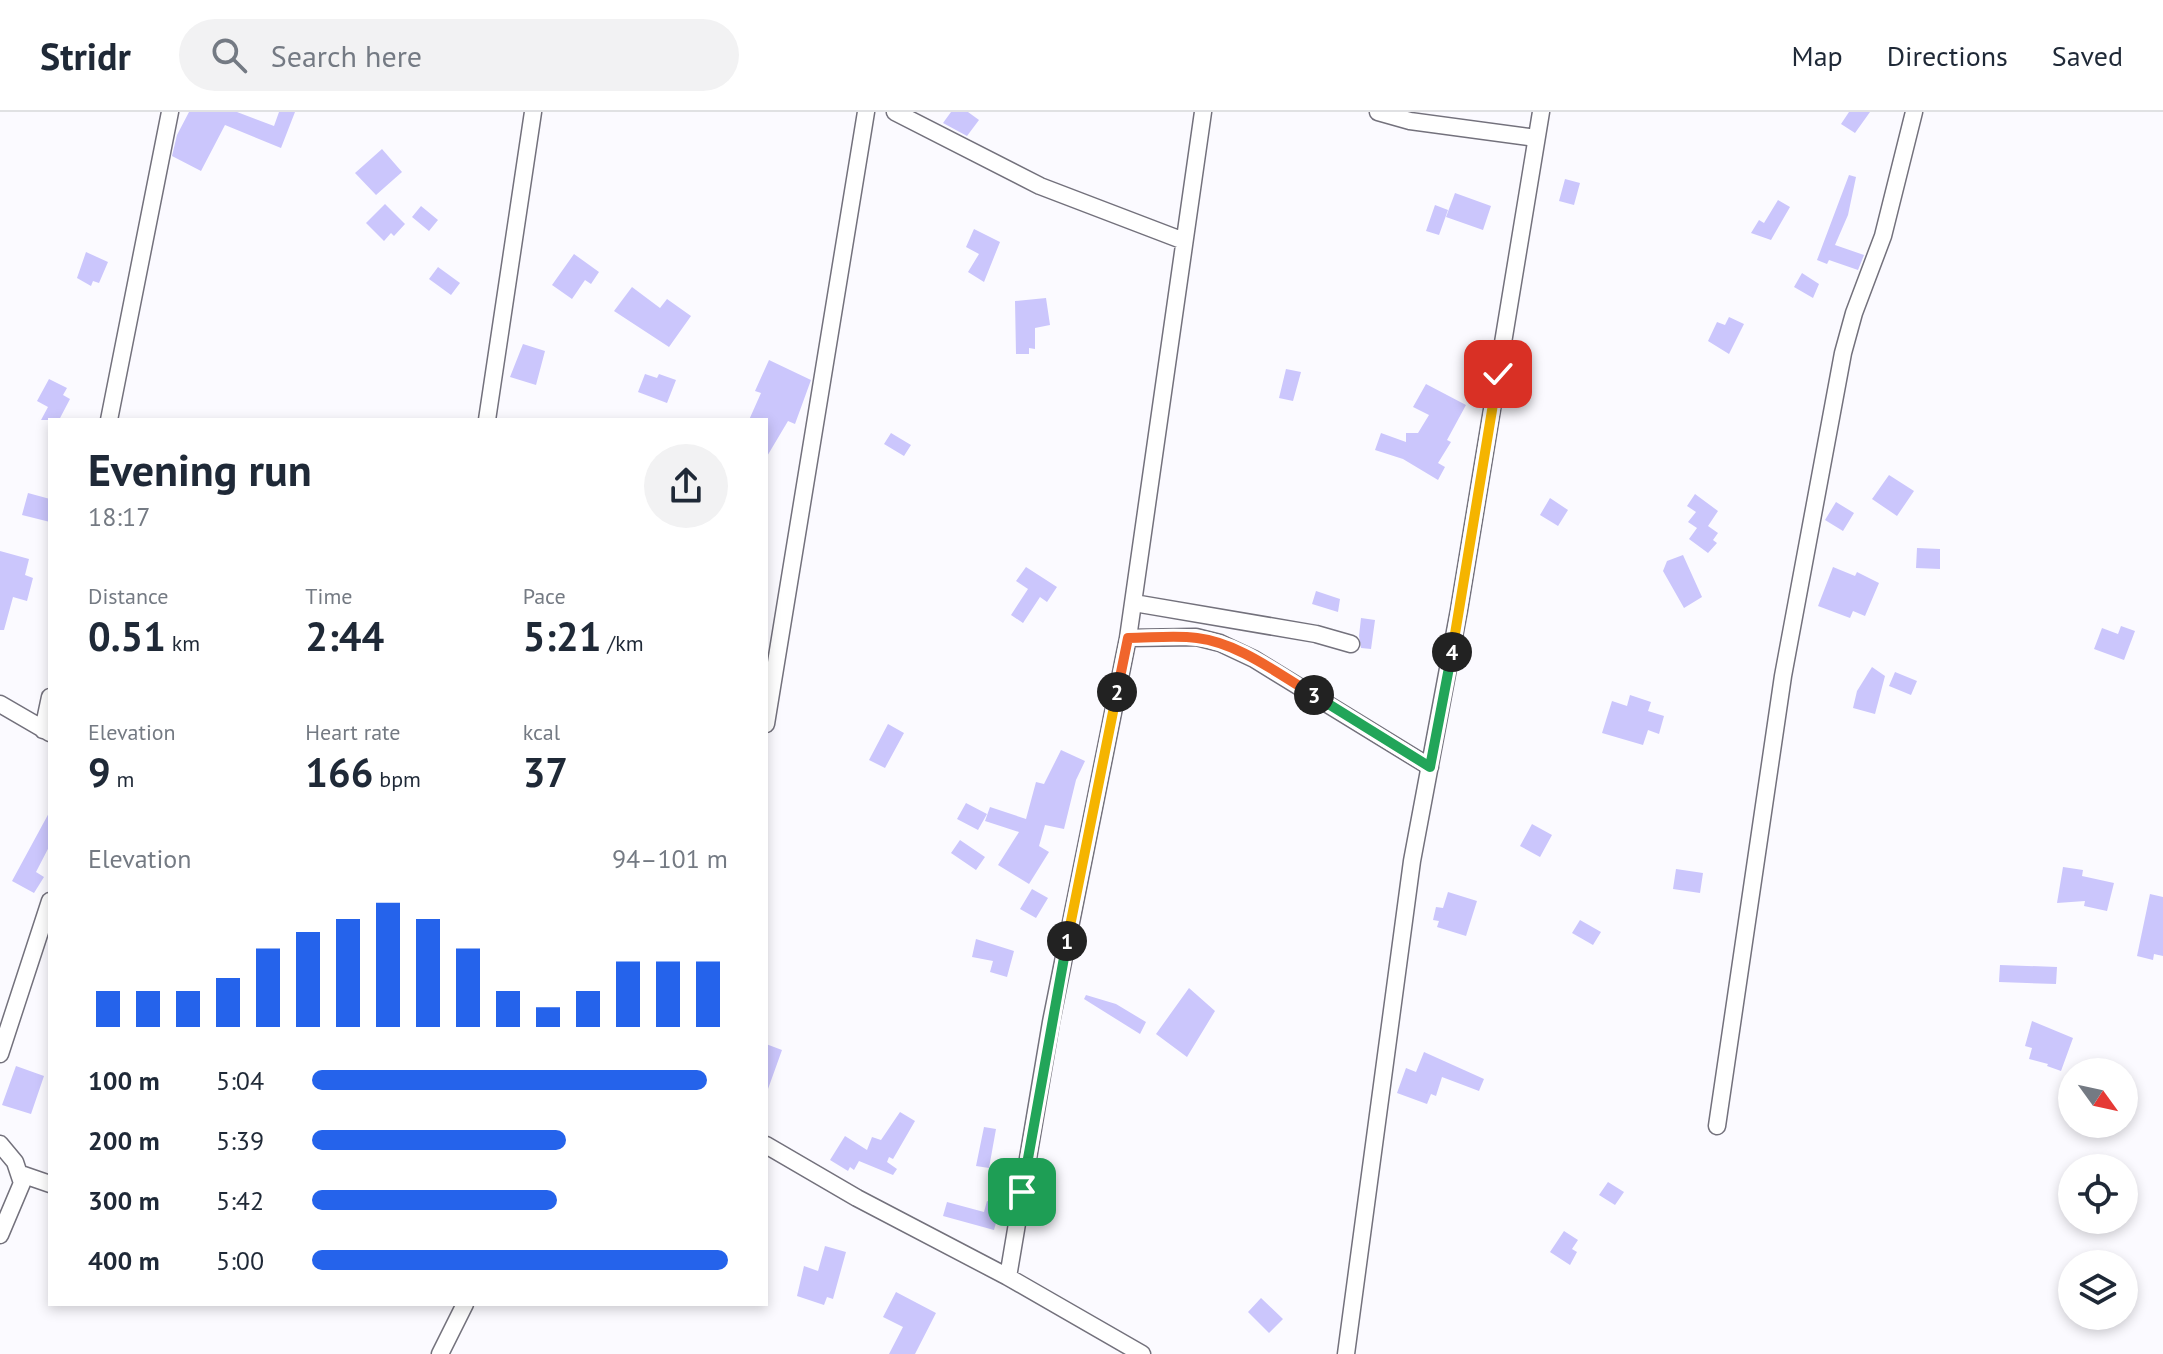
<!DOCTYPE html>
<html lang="en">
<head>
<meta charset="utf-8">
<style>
	:root { --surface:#fff; --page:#f2f2f3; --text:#1f2937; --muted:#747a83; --line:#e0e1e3; --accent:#2563eb }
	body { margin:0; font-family:"PT Sans",sans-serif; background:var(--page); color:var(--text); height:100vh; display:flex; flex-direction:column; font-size:30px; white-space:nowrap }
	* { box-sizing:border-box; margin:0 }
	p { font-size:26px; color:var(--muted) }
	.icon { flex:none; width:44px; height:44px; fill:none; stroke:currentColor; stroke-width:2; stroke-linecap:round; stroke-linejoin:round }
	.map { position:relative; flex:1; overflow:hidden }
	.drawer { position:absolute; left:48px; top:306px; width:720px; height:888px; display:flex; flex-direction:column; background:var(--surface); border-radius:0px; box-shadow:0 4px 12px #0003 }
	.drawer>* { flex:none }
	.needle { width:52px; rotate:123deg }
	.fabs { position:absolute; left:2058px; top:946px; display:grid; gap:16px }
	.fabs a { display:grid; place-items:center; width:80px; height:80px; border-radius:50%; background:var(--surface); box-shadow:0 4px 12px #0003; font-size:40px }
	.pin { position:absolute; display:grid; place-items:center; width:68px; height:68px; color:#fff; margin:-34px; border-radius:16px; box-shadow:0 4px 12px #0006 }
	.km { position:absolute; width:40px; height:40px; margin:-20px; border-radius:50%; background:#222; color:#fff; font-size:22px; line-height:40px; text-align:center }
	.round { display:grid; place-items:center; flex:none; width:84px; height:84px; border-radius:42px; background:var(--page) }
	.headline { display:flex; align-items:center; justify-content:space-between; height:136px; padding:0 40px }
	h1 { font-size:44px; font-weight:800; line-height:60px }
	.stats { display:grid; grid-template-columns:repeat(3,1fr); gap:12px; height:136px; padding:8px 40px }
	.stats div { display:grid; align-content:center }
	.stats b { font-size:40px; font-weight:800 }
	.stats small { font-size:22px; font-weight:400 }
	.stats p { font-size:22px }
	.chart { height:224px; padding:16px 40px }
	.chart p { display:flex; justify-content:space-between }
	.chart svg { width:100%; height:144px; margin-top:8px; stroke:var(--accent); stroke-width:6 }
	ul { padding:0 40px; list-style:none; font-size:26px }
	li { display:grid; grid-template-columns:128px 96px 1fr; align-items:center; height:60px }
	li i { height:20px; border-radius:10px; background:var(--accent) }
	header { display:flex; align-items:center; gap:48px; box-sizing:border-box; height:112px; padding:0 40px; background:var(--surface); border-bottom:2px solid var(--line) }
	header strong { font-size:38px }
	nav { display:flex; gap:44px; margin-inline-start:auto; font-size:28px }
	.search { width:560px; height:72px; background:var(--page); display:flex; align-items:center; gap:20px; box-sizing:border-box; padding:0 28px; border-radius:44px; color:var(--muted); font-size:30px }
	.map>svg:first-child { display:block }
</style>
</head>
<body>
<header>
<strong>Stridr</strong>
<div class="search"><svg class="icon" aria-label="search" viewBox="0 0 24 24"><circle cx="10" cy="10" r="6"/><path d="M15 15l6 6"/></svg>Search here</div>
<nav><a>Map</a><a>Directions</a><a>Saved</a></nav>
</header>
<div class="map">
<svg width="2163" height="1242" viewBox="0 0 2163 1242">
	<rect width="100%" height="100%" fill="#fbfaff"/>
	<!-- building -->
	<path fill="#cbc6fc" d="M 189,0 L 237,0 L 274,14 L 279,0 L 295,0 L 281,36 L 225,13 L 201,59 L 172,44 L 177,23 Z
		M 951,0 L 968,0 L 979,8 L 967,24 L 943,11 Z
		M 1849,0 L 1870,0 L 1855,21 L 1841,12 Z
		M 382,37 L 402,60 L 376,83 L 355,61 Z
		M 1849,63 L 1856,65 L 1848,103 L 1835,133 L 1864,143 L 1858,158 L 1829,148 L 1827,152 L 1817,148 Z
		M 1565,67 L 1580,71 L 1574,93 L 1559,89 Z
		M 1455,81 L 1491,94 L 1483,118 L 1446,105 Z
		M 1778,88 L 1790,95 L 1771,128 L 1751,121 L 1759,108 L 1764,111 Z
		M 385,92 L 405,112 L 394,124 L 391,121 L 384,129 L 366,111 Z
		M 1435,93 L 1448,98 L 1439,123 L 1426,119 Z
		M 421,94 L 438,108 L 429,119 L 412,105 Z
		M 974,117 L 1000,130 L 984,170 L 968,160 L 979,142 L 966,135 Z
		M 86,140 L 108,150 L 99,171 L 93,169 L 91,174 L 77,166 Z
		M 574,142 L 599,160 L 591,172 L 585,168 L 572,187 L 552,173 Z
		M 438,155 L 460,171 L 451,183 L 429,167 Z
		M 1802,161 L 1819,172 L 1813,186 L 1794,175 Z
		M 632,175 L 660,196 L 667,187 L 691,204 L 669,235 L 614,199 Z
		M 1046,186 L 1050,213 L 1035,216 L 1035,237 L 1029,236 L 1029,242 L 1016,242 L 1015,189 Z
		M 1729,205 L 1744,212 L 1729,242 L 1708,229 L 1717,210 L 1725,213 Z
		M 523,232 L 545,239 L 536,273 L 510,265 Z
		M 769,248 L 811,268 L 795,312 L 788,309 L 766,346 L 766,308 L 749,308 L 761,281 L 755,279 Z
		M 1286,257 L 1301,260 L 1293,289 L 1279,286 Z
		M 645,262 L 657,266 L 659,262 L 676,268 L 667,291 L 638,280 Z
		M 49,267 L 67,276 L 63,283 L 70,287 L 59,308 L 41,308 L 48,295 L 37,289 Z
		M 1426,272 L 1466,293 L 1447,328 L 1451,330 L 1438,351 L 1445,355 L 1438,368 L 1403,347 L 1375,338 L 1381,321 L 1406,330 L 1406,321 L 1418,321 L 1429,303 L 1413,295 Z
		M 891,321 L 911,333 L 904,344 L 884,332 Z
		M 1889,363 L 1914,379 L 1897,404 L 1872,387 Z
		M 28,381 L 50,387 L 50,410 L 22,403 Z
		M 1695,382 L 1718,399 L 1708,414 L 1718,421 L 1713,428 L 1717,431 L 1708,441 L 1689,427 L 1697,416 L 1688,410 L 1696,400 L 1687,394 Z
		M 1550,386 L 1568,398 L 1558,414 L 1540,403 Z
		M 1836,390 L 1854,401 L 1843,419 L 1825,408 Z
		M 1917,436 L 1940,437 L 1940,457 L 1916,456 Z
		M 0,439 L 29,447 L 25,463 L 33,466 L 27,489 L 13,485 L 4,518 L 0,518 Z
		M 1683,443 L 1702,485 L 1684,496 L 1663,459 L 1667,449 Z
		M 1026,455 L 1057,475 L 1047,490 L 1040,485 L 1023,511 L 1011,503 L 1028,477 L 1016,469 Z
		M 1833,455 L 1855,464 L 1857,460 L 1879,471 L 1865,504 L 1853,499 L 1850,506 L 1818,494 Z
		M 1316,479 L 1340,487 L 1338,500 L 1312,492 Z
		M 1361,506 L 1375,508 L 1371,537 L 1361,536 L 1359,524 Z
		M 2121,514 L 2135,519 L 2124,548 L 2094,537 L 2102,516 L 2118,522 Z
		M 1872,555 L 1885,564 L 1875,602 L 1853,596 L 1857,579 Z
		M 1895,560 L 1917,569 L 1911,583 L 1889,574 Z
		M 1630,583 L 1651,590 L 1648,599 L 1664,604 L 1659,622 L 1648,618 L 1643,633 L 1602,621 L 1612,589 L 1627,594 Z
		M 888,612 L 904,621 L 885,656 L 869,648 Z
		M 1061,638 L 1085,649 L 1076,668 L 1064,717 L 1045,713 L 1039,734 L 1049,740 L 1029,772 L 998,753 L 1019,720 L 985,709 L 990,695 L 1026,707 L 1036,670 L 1044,672 Z
		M 966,691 L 987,702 L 978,718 L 957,707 Z
		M 50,699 L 50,733 L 36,760 L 44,765 L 34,781 L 12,769 Z
		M 1532,712 L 1552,723 L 1540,745 L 1520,734 Z
		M 960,728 L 985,745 L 976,758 L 951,741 Z
		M 2063,755 L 2083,758 L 2082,764 L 2114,771 L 2107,799 L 2084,794 L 2085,789 L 2057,791 Z
		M 1676,757 L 1703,761 L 1700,781 L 1673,777 Z
		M 1032,777 L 1048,786 L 1036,806 L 1020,797 Z
		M 1448,780 L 1477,789 L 1466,824 L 1437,815 L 1439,809 L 1433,808 L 1436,795 L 1443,796 Z
		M 2150,782 L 2163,785 L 2163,844 L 2154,842 L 2153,848 L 2137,844 Z
		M 1580,808 L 1601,820 L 1593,833 L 1572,821 Z
		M 976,827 L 1014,839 L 1007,865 L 990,860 L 993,849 L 972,845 Z
		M 2000,853 L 2057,855 L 2056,872 L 1999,870 Z
		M 1189,876 L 1215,899 L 1187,945 L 1156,922 Z
		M 1086,883 L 1116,892 L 1146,910 L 1140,922 L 1084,887 Z
		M 2032,909 L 2073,926 L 2061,959 L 2047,954 L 2048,952 L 2029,947 L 2032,936 L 2025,934 Z
		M 766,932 L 782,938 L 768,977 L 766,976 Z
		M 1424,940 L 1484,967 L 1479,979 L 1442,965 L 1436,984 L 1431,982 L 1427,992 L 1397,981 L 1406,956 L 1416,960 Z
		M 16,954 L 44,964 L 31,1002 L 2,993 Z
		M 900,1000 L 915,1009 L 893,1047 L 889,1045 L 887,1050 L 897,1057 L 893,1063 L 859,1049 L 854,1058 L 850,1055 L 848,1059 L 830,1048 L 845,1024 L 867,1038 L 872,1025 L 881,1028 Z
		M 984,1015 L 996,1017 L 989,1056 L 976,1054 Z
		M 1608,1070 L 1624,1080 L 1615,1093 L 1599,1083 Z
		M 987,1089 L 1001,1093 L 994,1118 L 943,1104 L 947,1090 L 984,1100 Z
		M 1564,1119 L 1578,1128 L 1572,1137 L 1577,1140 L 1570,1153 L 1550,1140 Z
		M 825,1134 L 846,1140 L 833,1187 L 827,1185 L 824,1193 L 797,1184 L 804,1154 L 818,1159 Z
		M 896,1180 L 936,1201 L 915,1242 L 889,1242 L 903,1215 L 883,1205 Z
		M 1261,1186 L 1283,1207 L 1269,1221 L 1248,1200 Z"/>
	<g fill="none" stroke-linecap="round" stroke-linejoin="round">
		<!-- street casing -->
		<g stroke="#73717c" stroke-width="19">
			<path id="street" d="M 895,0 L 1040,74 L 1184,129
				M 1378,0 L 1410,9 L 1536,26
				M 109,308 L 170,0
				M 487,308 L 533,0
				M 1134,491 L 1316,522 L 1351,532
				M 1128,526 L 1196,525 L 1220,531 L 1254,547 L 1430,655
				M 0,592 L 50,621
				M 766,612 L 866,0
				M 43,618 L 50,585
				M 0,942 L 50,789
				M 1717,1014 L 1783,564 L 1843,241 L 1854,201 L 1883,124 L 1914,0
				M 0,1032 L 15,1050 L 22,1071 L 0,1123
				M 766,1033 L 857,1086 L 1008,1165 L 1142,1242
				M 21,1062 L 50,1072
				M 1008,1165 L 1051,910 L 1128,526 L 1203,0
				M 440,1242 L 465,1192
				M 1346,1242 L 1412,749 L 1459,498 L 1541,0"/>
		</g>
		<!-- street -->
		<use href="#street" stroke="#fff" stroke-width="16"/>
	</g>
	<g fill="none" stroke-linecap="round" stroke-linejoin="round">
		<!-- split-1 casing -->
		<g stroke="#fff" stroke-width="16">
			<path id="split-1" d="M 1022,1080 L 1067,829"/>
		</g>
		<!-- split-2 casing -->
		<g stroke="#fff" stroke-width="16">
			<path id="split-2" d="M 1067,829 L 1117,580"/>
		</g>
		<!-- split-3 casing -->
		<g stroke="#fff" stroke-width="16">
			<path id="split-3" d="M 1117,580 L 1128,526 C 1150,526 1175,523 1197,526 C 1239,531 1278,562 1314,583"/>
		</g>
		<!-- split-4 casing -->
		<g stroke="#fff" stroke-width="16">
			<path id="split-4" d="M 1314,583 L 1430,655 L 1452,540"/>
		</g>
		<!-- split-5 casing -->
		<g stroke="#fff" stroke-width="16">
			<path id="split-5" d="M 1452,540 L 1498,262"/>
		</g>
		<!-- split-1 -->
		<use href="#split-1" stroke="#22a559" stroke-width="10"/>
		<!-- split-2 -->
		<use href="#split-2" stroke="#f5b400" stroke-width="10"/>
		<!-- split-3 -->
		<use href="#split-3" stroke="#f0652b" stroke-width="10"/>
		<!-- split-4 -->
		<use href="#split-4" stroke="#22a559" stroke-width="10"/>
		<!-- split-5 -->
		<use href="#split-5" stroke="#f5b400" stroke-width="10"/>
	</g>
</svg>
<div class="fabs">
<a><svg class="needle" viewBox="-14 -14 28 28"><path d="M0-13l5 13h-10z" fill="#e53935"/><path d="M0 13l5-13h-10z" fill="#747a83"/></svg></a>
<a><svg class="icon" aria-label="locate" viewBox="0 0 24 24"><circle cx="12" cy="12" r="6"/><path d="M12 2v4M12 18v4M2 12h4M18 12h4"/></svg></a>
<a><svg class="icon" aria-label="layers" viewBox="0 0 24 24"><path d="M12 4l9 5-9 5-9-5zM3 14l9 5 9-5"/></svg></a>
</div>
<div class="pin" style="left:1022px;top:1080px;background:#1e9e55"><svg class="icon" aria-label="arrive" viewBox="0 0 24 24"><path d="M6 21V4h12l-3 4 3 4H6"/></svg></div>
<div class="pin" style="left:1498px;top:262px;background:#d93025"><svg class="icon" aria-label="check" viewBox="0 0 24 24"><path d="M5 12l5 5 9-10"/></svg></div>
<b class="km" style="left:1067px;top:829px">1</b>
<b class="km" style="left:1117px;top:580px">2</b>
<b class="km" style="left:1314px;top:583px">3</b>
<b class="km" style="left:1452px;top:540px">4</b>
<section class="drawer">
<div class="headline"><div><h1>Evening run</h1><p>18:17</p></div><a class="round"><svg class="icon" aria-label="share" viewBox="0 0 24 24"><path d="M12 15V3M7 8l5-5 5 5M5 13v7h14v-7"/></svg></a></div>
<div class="stats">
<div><p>Distance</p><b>0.51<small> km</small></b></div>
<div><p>Time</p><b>2:44</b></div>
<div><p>Pace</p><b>5:21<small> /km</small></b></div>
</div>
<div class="stats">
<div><p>Elevation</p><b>9<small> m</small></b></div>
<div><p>Heart rate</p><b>166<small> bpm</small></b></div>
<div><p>kcal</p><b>37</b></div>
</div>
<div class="chart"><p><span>Elevation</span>94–101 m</p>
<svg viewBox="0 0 160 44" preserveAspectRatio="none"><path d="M5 44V33M15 44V33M25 44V33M35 44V29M45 44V20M55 44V15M65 44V11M75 44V6M85 44V11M95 44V20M105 44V33M115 44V38M125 44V33M135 44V24M145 44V24M155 44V24"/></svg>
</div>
<ul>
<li><b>100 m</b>5:04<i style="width:95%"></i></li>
<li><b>200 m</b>5:39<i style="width:61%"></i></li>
<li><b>300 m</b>5:42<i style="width:59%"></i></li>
<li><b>400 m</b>5:00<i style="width:100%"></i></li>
</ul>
</section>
</div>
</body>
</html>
